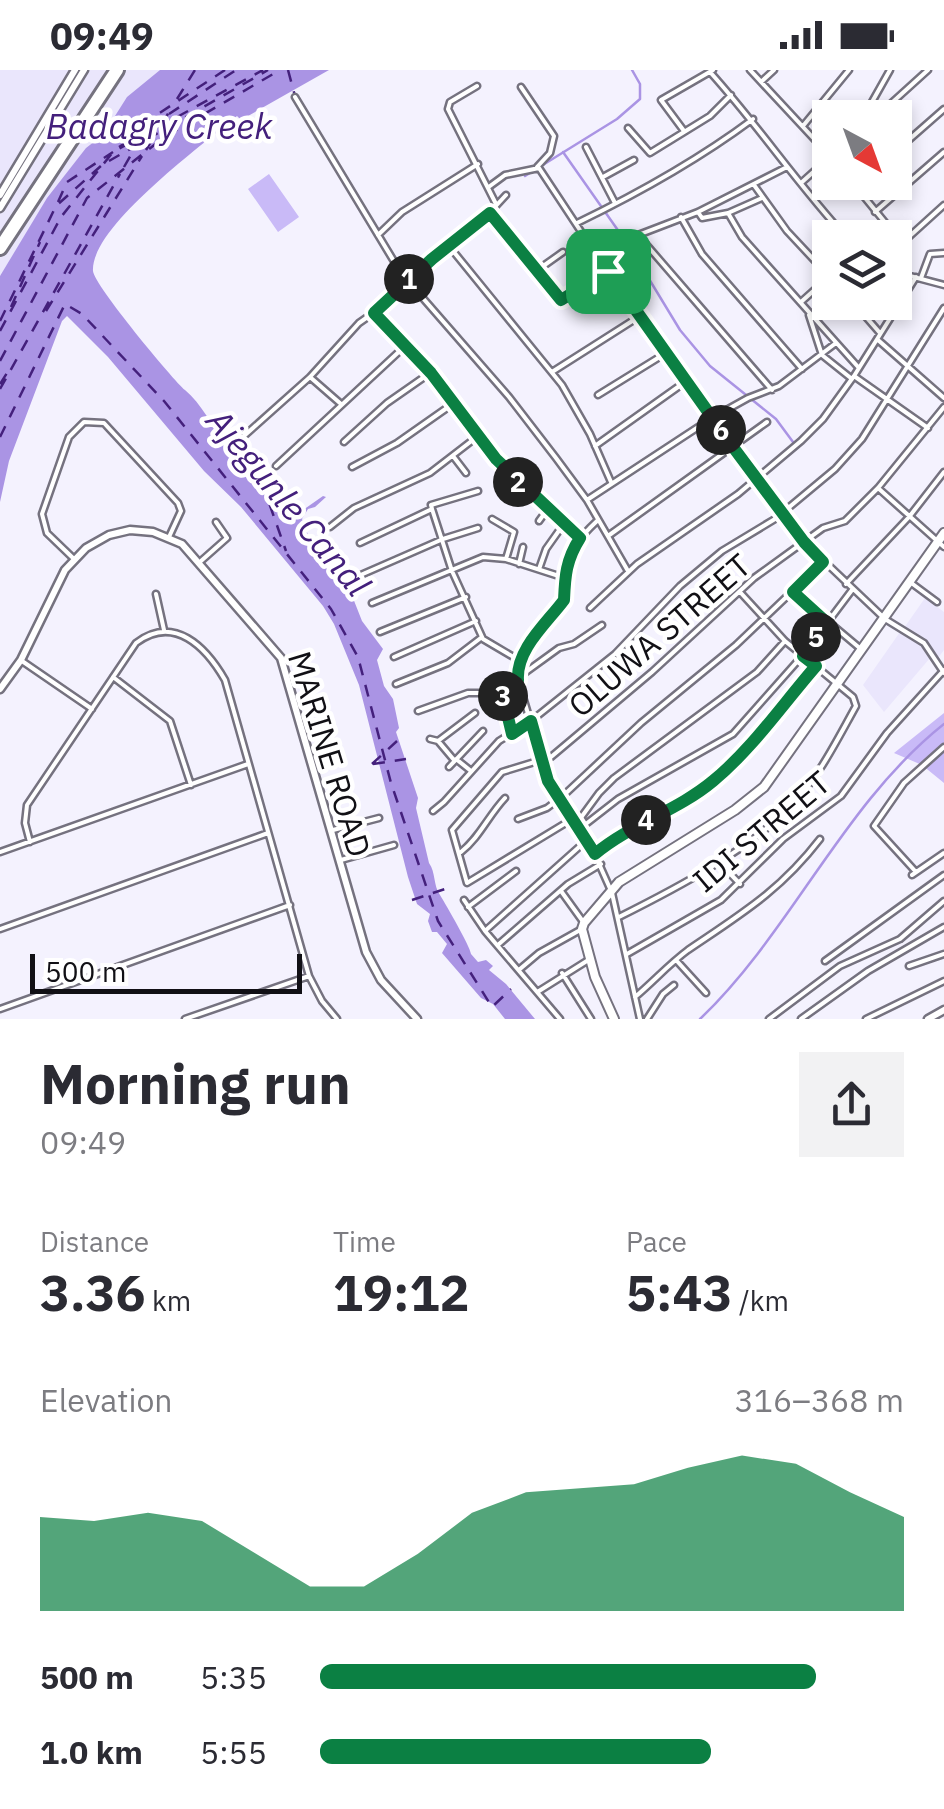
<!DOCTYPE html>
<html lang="en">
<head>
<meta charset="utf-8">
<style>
	:root { --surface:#fff; --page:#f2f2f3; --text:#2b2b33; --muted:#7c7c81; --accent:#0b8043 }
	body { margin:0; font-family:"IBM Plex Sans",sans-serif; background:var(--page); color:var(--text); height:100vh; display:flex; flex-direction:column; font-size:38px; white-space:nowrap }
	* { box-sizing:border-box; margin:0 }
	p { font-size:32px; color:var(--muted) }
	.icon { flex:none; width:55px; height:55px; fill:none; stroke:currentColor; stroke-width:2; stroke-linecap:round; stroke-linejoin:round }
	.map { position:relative; height:949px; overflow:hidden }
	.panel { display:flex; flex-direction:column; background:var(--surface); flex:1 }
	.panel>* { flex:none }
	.needle { width:65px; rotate:139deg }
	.controls { position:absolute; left:812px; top:30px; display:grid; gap:20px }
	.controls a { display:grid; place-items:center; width:100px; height:100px; border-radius:0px; background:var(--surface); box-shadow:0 5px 15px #0003; font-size:50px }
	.scale { position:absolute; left:30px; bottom:25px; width:272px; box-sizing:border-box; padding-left:10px; border:5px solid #111015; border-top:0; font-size:28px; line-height:35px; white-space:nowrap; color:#111015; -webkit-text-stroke:8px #fff; paint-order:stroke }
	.pin { position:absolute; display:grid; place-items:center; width:85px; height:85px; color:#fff; margin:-42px; border-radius:20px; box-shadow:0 5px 15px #0006 }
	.km { position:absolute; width:50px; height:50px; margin:-25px; border-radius:50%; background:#222; color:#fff; font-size:28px; line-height:50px; text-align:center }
	.round { display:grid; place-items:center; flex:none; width:105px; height:105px; border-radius:0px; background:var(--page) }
	.head { display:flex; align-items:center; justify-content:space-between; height:170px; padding:0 40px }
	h1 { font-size:55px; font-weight:800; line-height:75px }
	.figures { display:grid; grid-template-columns:repeat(3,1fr); gap:15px; height:170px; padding:10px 40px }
	.figures div { display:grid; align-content:center }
	.figures b { font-size:50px; font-weight:800 }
	.figures small { font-size:28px; font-weight:400 }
	.figures p { font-size:28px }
	.chart { height:280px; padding:20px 40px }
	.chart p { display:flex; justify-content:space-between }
	.chart svg { width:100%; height:180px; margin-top:10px; fill:var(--accent); opacity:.7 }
	ul { padding:0 40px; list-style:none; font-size:32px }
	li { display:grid; grid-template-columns:160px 120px 1fr; align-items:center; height:75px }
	li i { height:25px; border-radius:12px; background:var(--accent) }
	.status { display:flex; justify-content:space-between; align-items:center; height:70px; padding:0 50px; background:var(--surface); direction:ltr }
	.status svg { height:28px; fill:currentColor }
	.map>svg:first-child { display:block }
</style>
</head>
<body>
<div class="status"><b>09:49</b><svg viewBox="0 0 49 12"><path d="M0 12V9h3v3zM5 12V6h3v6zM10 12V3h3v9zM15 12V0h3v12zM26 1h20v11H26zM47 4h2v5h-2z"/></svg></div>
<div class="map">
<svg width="944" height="949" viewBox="0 0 944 949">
	<rect width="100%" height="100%" fill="#f4f2fe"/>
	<!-- built -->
	<path fill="#eae6fc" d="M 0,0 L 175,0 L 98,77 L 84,81 L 48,128 L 0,206 Z
		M 925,528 L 944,542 L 944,580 L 938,588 L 921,568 L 904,558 Z
		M 900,562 L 918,573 L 930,588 L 884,642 L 863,615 Z"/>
	<!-- green -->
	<path fill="#c9baf7" d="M 269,104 L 299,147 L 278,162 L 248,119 Z
		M 944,643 L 944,713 L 922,695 L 894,683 Z"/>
	<!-- water -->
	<path fill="#aa94e4" d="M 160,0 L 329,0 L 241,50 L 237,46 C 204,74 90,157 93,201 C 94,215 174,311 185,320 C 201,333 214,359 227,375 L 248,386 L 256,398 L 253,401 L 287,440 L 295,437 L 303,440 L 323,426 L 326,427 L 315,437 L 308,439 L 302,449 L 308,465 L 349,518 L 362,551 L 383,579 L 377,590 L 384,616 L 393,629 L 399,658 L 396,662 L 418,728 L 416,738 L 429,793 C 436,803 433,815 440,825 C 446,835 470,876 471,884 L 478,892 L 486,890 L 493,896 L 489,900 L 506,914 L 535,949 L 505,949 L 493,934 L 481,928 L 442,883 L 447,874 L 437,862 L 432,862 L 428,851 L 430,844 L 417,834 L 408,807 L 359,615 L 334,554 L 323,536 L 241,437 L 204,401 L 108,287 L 67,246 L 62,251 L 9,391 L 0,432 L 0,206 L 47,128 L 86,78 L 103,65 L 127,27 Z"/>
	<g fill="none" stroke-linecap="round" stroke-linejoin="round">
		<!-- stream -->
		<path stroke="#aa94e4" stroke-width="2.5" d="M 563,82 L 629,176 L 680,260 L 710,296 L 776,349 L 793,372
			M 525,106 L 617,49 L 640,29 L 640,14 L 632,0
			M 700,949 C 792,861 843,734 944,654"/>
		<!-- ferry -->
		<path stroke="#44207c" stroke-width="2.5" stroke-dasharray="12 10" stroke-linecap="butt" d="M 288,0 L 295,26
			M 177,29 L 195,0
			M 169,44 L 236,0
			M 162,54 L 173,35
			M 148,58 L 163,48
			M 119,77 L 142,62
			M 146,80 L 155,65
			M 109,91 L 268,0
			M 124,97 L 152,48 L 225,0
			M 58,132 L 67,112 L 113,82
			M 11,237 L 40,172
			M 46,241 L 142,86
			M 0,251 L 56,136 L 102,95
			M 0,261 L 61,147 L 113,82 L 263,0
			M 0,291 L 87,128 L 163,68 L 280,0
			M 0,314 L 7,303
			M 0,319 L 120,104
			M 0,367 L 65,234 L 82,244 L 164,331 L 331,539 L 358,587 L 391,713 L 438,851 L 492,937 L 511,919
			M 255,393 L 286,481
			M 372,694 L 397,671
			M 373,694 L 406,689
			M 412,830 L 445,819"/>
		<!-- minor casing -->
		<g stroke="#75727f" stroke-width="9">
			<path id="minor" d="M 750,0 L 830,86
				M 710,2 C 758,55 798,115 847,168
				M 761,12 L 774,0
				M 477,16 L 450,32 L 448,39 L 496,134
				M 521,17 L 554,66 L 550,83 L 537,97
				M 295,27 L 401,203 L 509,327 L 556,388 L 587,430 L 628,501
				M 863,48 L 890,0
				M 875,48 L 928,0
				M 803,56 L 849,0
				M 628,58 L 650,83 L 710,46 L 731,25
				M 684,61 L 661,30 L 713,0
				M 586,77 L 615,133
				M 895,82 L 944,39
				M 603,107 L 634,90
				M 852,112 L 888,156 L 897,161 L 901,174
				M 801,113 L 830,87
				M 754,115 L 787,161 L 830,207
				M 490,116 L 505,105 L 539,98 L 607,201 L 804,472 L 885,549 L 924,573 L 944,603
				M 698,142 L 702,148 L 728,143 L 762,128
				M 875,142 L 944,82
				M 490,143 L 561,230 L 607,201
				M 728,143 L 742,167 L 859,298
				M 681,147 L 702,184 L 802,299
				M 577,153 C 639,123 698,90 753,49
				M 378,165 L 402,142 L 478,94
				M 638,165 L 772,320
				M 449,176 L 562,315 L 590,364 L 611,412
				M 600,189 L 638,165 L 698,142 L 787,97
				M 895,196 L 901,174 L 944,135
				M 539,199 L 563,182
				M 895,202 L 944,215
				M 921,208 L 930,184 L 944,183
				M 801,232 L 830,206
				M 853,232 L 880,263
				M 373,243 L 431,303 L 496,389 L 579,467
				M 809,245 L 822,285 L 852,309
				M 878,270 L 944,328
				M 552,302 L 640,246
				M 854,306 L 928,358
				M 310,307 L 341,334
				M 598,325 L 666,283
				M 244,366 L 310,307 L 359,253 L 379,239 L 432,189 L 481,152 L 506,125
				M 344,372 L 387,333 L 430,303
				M 595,376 L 685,312
				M 453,386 L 466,403
				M 276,396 L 404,277
				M 352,397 L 397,373 L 454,333
				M 878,418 L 944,477
				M 587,430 L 712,348 L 748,328 L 779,316 L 836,273
				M 432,439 L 452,501 L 483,569 L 522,592
				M 492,449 L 514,462 L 506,489
				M 539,451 L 547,440
				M 597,451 C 581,466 566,483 563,506 C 562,514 564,523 564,531 C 547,553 516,579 518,610 L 548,711 L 588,769 L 612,823 L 640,949
				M 330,457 L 354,438 L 430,403 L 478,366
				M 608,466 L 767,352
				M 360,473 L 432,439 L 431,435 L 478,421
				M 74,489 L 47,463 L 42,444 L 69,367 L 84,352 L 104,353 L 178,433 L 181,441 L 169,467
				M 201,491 L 227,468 L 216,452
				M 519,494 L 523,477
				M 539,499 L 546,479 L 563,455
				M 356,507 L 443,469 L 478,458
				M 910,512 L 937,532
				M 846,514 L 909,447 L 944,402
				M 793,522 L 862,580
				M 156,524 L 164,560
				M 372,533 L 483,487 L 506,489 L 562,507
				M 590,538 L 637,494 L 738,424 L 801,371 L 823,349 L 854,306 L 916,207
				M 380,562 L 466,527
				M 394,587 L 476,551
				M 22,591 L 92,639
				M 113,607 L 170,651 L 191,715
				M 396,614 L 448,593 L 482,567
				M 501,618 L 512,662
				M 418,641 L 468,623 L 497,623 L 559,578 L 574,574 L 602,555
				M 430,669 L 438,671 L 454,690
				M 438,671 L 475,643
				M 456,689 L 471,701
				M 449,697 L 483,661
				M 433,741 L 444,732 L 499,671 L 531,651 L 615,584 L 680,516 L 722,481 L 775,449 L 835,399 L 862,369 L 944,238
				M 574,748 L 467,813 L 452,760 L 502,702 L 551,687 L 652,602 L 754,508 L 823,458 L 845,451 L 878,418 L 944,337
				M 518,749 L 547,738 L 564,725 L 641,653 L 736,575 L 823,492
				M 577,753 L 599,723 L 614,708 L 757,602 L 785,571
				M 582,757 L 618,729 L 733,664 L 803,585 L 852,520
				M 333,760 L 379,748
				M 30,772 L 25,753 L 27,735 L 136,573 C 174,544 206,577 225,610 L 309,906 L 322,931 L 337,949
				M 0,782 L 248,694
				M 461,782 C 480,767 488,746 505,728
				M 595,784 C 631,754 677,741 713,711 C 753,677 782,635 816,596
				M 341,790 L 394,775
				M 719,792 L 740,814
				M 916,802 L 874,756 L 904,713 L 944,677
				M 912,805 L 944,783
				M 561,821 L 584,853
				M 464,830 L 485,861 L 560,949
				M 468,837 L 516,801
				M 619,847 C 675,819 750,780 793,734 C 820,705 837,670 856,636 L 853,627 L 785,571 L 740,522
				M 0,859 L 268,763
				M 485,861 L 588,769
				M 499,874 L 568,814 L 601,794
				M 627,884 L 721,830 L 783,769 L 841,726 L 887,663 L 944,600
				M 676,890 L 706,923
				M 825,891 L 944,805
				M 909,896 L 944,884
				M 520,899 L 539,883 L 582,859
				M 562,903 L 591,949
				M 539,921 L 590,889
				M 635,927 C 653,912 669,894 688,880 C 741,844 780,821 820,769
				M 0,939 L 290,835
				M 185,949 L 309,906
				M 647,949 L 663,924 L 674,915
				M 769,949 L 840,896 L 900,869 L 944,831
				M 801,949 L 868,901 L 944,857
				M 866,949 L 944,911"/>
		</g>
		<!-- tertiary casing -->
		<g stroke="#75727f" stroke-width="11">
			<path id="tertiary" d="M 0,125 L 75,0
				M 0,138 L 84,0
				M 0,619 L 21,590 L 65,500 L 86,478 L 109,465 L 130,460 L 153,462 L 182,474 L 281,588 L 366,882 L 381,910 L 417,949
				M 928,949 L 944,940"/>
		</g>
		<!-- secondary casing -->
		<g stroke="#75727f" stroke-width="12">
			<path id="secondary" d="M 614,949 L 595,907 L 582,859 L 584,853 L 619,812 L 735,740 L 764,717 L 944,463"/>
		</g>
		<!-- motorway casing -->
		<g stroke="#75727f" stroke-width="18">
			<path id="motorway" d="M 0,178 L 117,0"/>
		</g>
		<!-- minor -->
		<use href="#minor" stroke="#fff" stroke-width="4"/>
		<!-- tertiary -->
		<use href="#tertiary" stroke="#fff" stroke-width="6"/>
		<!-- secondary -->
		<use href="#secondary" stroke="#fff" stroke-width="8"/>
		<!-- motorway -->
		<use href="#motorway" stroke="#fff" stroke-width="12"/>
	</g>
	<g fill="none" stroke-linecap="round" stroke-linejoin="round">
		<!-- route casing -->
		<g stroke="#fff" stroke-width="20">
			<path id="route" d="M 490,143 L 561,230 L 608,201 L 733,377 L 804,472 L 823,492 L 793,522 L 826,552 L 803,586 L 816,596 C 782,635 753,678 713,711 C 677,741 631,754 595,784 L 548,711 L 531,651 L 512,664 L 501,618 L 518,610 C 516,579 547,553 564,530 C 565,506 566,490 580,468 L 496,389 L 431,303 L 374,243 L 432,189 Z"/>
		</g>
		<!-- route -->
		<use href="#route" stroke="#0b8043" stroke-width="12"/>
	</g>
	<g text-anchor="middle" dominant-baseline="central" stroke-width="9" stroke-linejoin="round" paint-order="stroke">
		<!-- street labels -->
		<g font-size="32" fill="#111015" stroke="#fff">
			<text transform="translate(659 565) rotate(-41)">OLUWA STREET</text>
			<text transform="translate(330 684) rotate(73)">MARINE ROAD</text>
			<text transform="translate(761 761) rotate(-40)">IDI STREET</text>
		</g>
		<!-- water labels -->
		<g font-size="35" font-style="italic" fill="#44207c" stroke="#fff">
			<text x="159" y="56">Badagry Creek</text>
			<text transform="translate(289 432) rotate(50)">Ajegunle Canal</text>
		</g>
	</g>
</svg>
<div class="controls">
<a><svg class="needle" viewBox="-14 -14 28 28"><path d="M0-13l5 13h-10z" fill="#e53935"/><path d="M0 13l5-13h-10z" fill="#7c7c81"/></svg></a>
<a><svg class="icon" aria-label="layers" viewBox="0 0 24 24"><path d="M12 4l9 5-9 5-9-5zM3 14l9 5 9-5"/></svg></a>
</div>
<div class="scale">500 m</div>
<div class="pin" style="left:608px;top:201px;background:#1e9e55"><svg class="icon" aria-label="arrive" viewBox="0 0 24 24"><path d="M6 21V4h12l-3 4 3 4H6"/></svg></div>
<b class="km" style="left:409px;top:209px">1</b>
<b class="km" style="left:518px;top:412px">2</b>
<b class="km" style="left:503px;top:626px">3</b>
<b class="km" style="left:646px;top:750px">4</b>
<b class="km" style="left:816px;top:567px">5</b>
<b class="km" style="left:721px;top:360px">6</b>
</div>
<section class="panel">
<div class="head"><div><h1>Morning run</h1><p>09:49</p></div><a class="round"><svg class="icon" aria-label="share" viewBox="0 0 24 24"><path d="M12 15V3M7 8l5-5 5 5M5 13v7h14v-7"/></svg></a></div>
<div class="figures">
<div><p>Distance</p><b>3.36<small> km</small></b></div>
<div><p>Time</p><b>19:12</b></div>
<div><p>Pace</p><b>5:43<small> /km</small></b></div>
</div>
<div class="chart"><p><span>Elevation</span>316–368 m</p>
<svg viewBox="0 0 160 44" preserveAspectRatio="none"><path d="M0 44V21L10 22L20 20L30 22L40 30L50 38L60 38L70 30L80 20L90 15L100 14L110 13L120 9L130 6L140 8L150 15L160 21V44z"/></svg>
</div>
<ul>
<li><b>500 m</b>5:35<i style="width:85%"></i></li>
<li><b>1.0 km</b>5:55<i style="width:67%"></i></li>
</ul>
</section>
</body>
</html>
